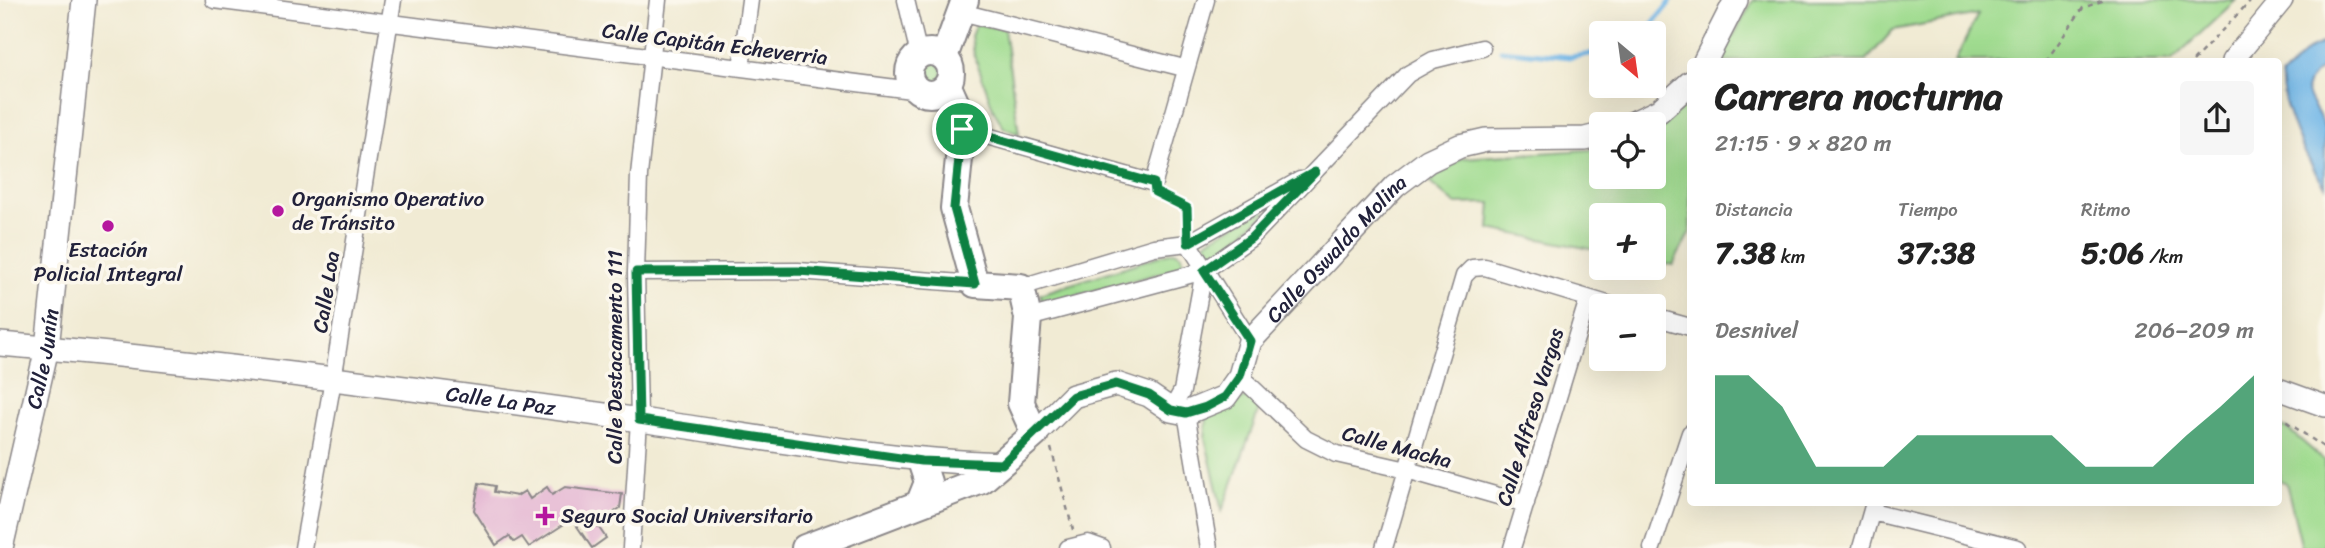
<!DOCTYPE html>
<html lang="es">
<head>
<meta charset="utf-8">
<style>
	:root { --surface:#fff; --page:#f6f6f6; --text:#222; --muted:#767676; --accent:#0b8043 }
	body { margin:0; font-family:Sriracha,sans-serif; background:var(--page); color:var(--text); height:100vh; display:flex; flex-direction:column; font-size:26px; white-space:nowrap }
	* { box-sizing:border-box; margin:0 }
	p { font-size:23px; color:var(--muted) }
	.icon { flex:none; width:38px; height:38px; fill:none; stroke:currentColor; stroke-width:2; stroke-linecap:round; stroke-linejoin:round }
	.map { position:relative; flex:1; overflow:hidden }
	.panel { position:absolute; left:1687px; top:58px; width:595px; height:448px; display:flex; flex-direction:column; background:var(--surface); border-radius:7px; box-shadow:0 7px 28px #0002 }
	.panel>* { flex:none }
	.needle { width:46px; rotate:151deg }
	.buttons { position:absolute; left:1589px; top:21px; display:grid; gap:14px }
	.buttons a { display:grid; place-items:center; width:77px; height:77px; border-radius:7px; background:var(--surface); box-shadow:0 7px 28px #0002; font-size:35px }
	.pin { position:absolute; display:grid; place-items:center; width:60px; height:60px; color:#fff; margin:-30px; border:4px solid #fff; border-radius:50%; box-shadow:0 2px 7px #0007 }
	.round { display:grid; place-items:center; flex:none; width:74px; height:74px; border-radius:7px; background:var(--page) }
	.summary { display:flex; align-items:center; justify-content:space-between; height:119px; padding:0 28px }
	h1 { font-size:38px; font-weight:800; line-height:52px }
	.stats { display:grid; grid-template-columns:repeat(3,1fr); gap:10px; height:119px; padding:7px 28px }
	.stats div { display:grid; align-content:center }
	.stats b { font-size:30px; font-weight:800 }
	.stats small { font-size:19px; font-weight:400 }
	.stats p { font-size:19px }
	.chart { height:196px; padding:14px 28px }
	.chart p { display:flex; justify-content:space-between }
	.chart svg { width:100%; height:126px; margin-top:7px; fill:var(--accent); opacity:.7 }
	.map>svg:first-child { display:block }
</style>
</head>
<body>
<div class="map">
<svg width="2325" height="548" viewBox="0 0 2325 548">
	<rect width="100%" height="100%" fill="#fbf7ec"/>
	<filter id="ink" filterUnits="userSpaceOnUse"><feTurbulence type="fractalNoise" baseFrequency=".0143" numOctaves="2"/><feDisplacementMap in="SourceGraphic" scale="14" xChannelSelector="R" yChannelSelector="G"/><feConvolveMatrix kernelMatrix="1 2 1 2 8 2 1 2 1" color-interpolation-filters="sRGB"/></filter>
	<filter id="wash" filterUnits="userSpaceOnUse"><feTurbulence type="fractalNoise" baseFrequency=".00686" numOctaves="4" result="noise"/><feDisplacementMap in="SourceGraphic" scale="28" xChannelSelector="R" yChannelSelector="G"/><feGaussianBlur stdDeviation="1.57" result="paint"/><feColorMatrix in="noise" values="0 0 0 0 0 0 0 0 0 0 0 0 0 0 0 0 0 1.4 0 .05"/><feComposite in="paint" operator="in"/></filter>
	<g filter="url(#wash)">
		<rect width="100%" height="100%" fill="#f1ebd4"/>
		<!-- green -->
		<path fill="#a0dc90" stroke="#617f66" stroke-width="2" d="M 1753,0 L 2236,0 L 2171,61 L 1955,61 L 1978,14 L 1893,30 L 1866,61 L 1720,61 Z
			M 976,24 L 1004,29 L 1019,134 L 1004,128 L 994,111 L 974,54 L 971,36 Z
			M917 73a13 13 0 1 1 26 0a13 13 0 1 1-26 0Z
			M 1690,100 L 1690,232 L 1673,265 L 1654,262 L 1654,215 L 1601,215 L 1601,251 L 1489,229 L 1491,203 L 1455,204 L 1429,182 L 1462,158 L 1601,149 L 1601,177 L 1654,177 L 1654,127 L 1665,123 Z
			M 1263,209 L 1266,213 L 1215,257 L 1205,242 Z
			M 1175,251 L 1181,255 L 1183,261 L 1180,268 L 1043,304 L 1040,294 Z
			M 1246,397 L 1261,404 L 1222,511 L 1205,438 L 1207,417 Z
			M 2278,426 L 2288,429 L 2325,461 L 2325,548 L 2302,548 L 2286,483 L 2279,480 Z"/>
		<!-- water -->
		<path fill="#70b6e7" stroke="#496c91" stroke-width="2" d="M 2325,42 L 2325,67 C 2287,90 2320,104 2325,131 C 2325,147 2325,168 2325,186 C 2304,156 2283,112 2281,76 L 2308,50 Z"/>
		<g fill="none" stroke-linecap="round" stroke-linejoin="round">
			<!-- stream -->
			<path stroke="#70b6e7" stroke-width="5" d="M 1640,33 L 1648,29 L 1672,0
				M 1501,50 L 1571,57 L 1601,52"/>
		</g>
		<g id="blocks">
			<!-- building -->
			<path fill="#e2b0d0" d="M 479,483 L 495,486 L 494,492 L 517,496 L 525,491 L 530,499 L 547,487 L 552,495 L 565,487 L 622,494 L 620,508 L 597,525 L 606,538 L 592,548 L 572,519 L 529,547 L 522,537 L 514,542 L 509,536 L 496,545 L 474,510 Z"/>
		</g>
	</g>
	<g filter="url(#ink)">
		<use href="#blocks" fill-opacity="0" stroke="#8a8688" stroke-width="2"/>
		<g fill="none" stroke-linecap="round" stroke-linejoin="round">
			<!-- minor casing -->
			<g stroke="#8a8688" stroke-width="19">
				<path id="minor" d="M 214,0 L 919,91
					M 906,0 L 919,55
					M 961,12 L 1184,68
					M 741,68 L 750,0
					M 962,129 L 1154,183 L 1206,0
					M 1188,243 L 1250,341
					M 636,272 L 798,271 L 975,284
					M 1021,287 L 1154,247 L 1188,243 L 1300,180
					M 1654,317 L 1690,327
					M 1028,318 L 1204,271 L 1251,238 L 1408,74 L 1433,60 L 1482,48
					M 1240,376 L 1306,439 L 1336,454 L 1407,470 L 1526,504
					M 1171,410 L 1182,391 L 1204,271
					M 1186,413 L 1209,548
					M 1872,512 L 2018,548
					M 303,548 L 333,380 L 393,0
					M 631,548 L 639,420 L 636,272 L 639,175 L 658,0
					M 1068,548 L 1088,543 L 1102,548
					M 1384,548 L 1464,276 L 1472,268 L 1485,267 L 1614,306
					M 1512,548 L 1588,299
					M 1652,548 L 1690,433
					M 1861,548 L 1874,503"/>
			</g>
			<!-- tertiary casing -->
			<g stroke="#8a8688" stroke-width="24">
				<path id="tertiary" d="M 2232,61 L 2282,0
					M 2278,389 L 2325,406"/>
			</g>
			<!-- secondary casing -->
			<g stroke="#8a8688" stroke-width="26">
				<g id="secondary">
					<path d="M 1705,61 L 1736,0"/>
					<path d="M 1631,124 L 1659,111 L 1690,83"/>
					<path id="s1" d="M 0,344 C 214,362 428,390 640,420 C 761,437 880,460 1002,464"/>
					<path id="s2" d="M 1035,434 L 1073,396 L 1116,384 L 1149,395 L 1171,410 L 1186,413 L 1225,397 L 1240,376 L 1250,341 L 1395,186 L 1428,161 L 1460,146 L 1486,140 L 1585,139 L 1601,135"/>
					<path id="s3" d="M 1,548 L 47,348 L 84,0"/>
				</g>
			</g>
			<!-- primary casing -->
			<g stroke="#8a8688" stroke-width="30">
				<path id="primary" d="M909 73a21 21 0 1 1 42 0a21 21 0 1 1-42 0Z
					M 944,57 L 965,0
					M 920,502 L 928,482 L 921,461
					M 805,548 L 982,480 L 1035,434 L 1021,403 L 1028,318 L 1021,287 L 975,284 L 954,208 L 962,129 L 960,113 L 948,86"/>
			</g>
			<!-- path -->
			<path stroke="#8a8688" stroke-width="2.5" stroke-dasharray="5 5" stroke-linecap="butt" d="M 2046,61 L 2083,8 L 2104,0
				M 2193,61 L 2251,0
				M 1166,195 L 1187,208 L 1187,226
				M 2278,416 L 2325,448
				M 1051,448 L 1073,530"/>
			<!-- minor -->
			<use href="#minor" stroke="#fff" stroke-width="16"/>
			<!-- tertiary -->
			<use href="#tertiary" stroke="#fff" stroke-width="21"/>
			<!-- secondary -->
			<use href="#secondary" stroke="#fff" stroke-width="23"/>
			<!-- primary -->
			<use href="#primary" stroke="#fff" stroke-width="26"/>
		</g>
	</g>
	<g fill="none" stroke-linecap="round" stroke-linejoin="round" filter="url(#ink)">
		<!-- route casing -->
		<g stroke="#fff" stroke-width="14">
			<path id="route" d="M 962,129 L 1154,183 L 1155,192 L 1187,208 L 1188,243 L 1315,172 L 1251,238 L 1204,271 L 1250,341 L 1240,376 L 1225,397 L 1206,407 L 1186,413 L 1171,410 L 1149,395 L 1116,384 L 1098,389 L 1073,396 L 1002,464 L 921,461 L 639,420 L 636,272 L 798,271 L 975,284 L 954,208 Z"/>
		</g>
		<!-- route -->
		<use href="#route" stroke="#0b8043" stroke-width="9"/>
	</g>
	<!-- markers -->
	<g fill="#b5179e" stroke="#fbf7ec" stroke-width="2.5">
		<circle cx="278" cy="211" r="7"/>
		<circle cx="108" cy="226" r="7"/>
		<path d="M541.5 505.5h7v7h7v7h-7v7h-7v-7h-7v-7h7z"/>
	</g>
	<g text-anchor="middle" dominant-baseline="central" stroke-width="7" stroke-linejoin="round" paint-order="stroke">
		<!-- street labels -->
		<g font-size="21" fill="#22223b" stroke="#fbf7ec">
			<text transform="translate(715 44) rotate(7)">Calle Capitán Echeverria</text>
			<text stroke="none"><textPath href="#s2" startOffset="406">Calle Oswaldo Molina</textPath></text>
			<text transform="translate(326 292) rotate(-81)">Calle Loa</text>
			<text transform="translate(615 357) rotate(-90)">Calle Destacamento 111</text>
			<text stroke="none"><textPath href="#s3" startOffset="194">Calle Junín</textPath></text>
			<text stroke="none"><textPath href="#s1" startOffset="504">Calle La Paz</textPath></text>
			<text transform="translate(1530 417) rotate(-73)">Calle Alfreso Vargas</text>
			<text transform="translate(1397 447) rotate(15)">Calle Macha</text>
		</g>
		<!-- poi labels -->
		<g font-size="21" fill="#22223b" stroke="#fbf7ec" text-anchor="start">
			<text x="292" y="199">Organismo Operativo<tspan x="292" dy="24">de Tránsito</tspan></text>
			<text x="108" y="250" text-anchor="middle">Estación<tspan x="108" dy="24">Policial Integral</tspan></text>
			<text x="561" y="516">Seguro Social Universitario</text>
		</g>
	</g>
</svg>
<div class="buttons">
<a><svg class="needle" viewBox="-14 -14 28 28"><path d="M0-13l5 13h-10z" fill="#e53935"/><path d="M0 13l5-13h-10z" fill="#767676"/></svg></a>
<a><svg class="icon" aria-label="locate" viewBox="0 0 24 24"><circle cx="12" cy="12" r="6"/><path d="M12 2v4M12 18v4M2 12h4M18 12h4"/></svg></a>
<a>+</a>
<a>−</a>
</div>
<div class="pin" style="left:962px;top:129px;background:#1e9e55"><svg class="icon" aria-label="arrive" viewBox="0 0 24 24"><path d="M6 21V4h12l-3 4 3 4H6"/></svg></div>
<section class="panel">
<div class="summary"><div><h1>Carrera nocturna</h1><p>21:15 · 9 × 820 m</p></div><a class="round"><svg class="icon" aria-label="share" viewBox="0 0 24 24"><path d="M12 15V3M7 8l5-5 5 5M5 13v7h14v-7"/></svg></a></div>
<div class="stats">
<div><p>Distancia</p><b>7.38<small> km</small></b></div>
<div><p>Tiempo</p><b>37:38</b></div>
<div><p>Ritmo</p><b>5:06<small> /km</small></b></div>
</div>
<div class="chart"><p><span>Desnivel</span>206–209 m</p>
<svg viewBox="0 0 160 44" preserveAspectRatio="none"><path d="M0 44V6L10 6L20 17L30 38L40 38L50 38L60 27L70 27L80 27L90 27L100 27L110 38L120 38L130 38L140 27L150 17L160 6V44z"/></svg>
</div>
</section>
</div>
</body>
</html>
